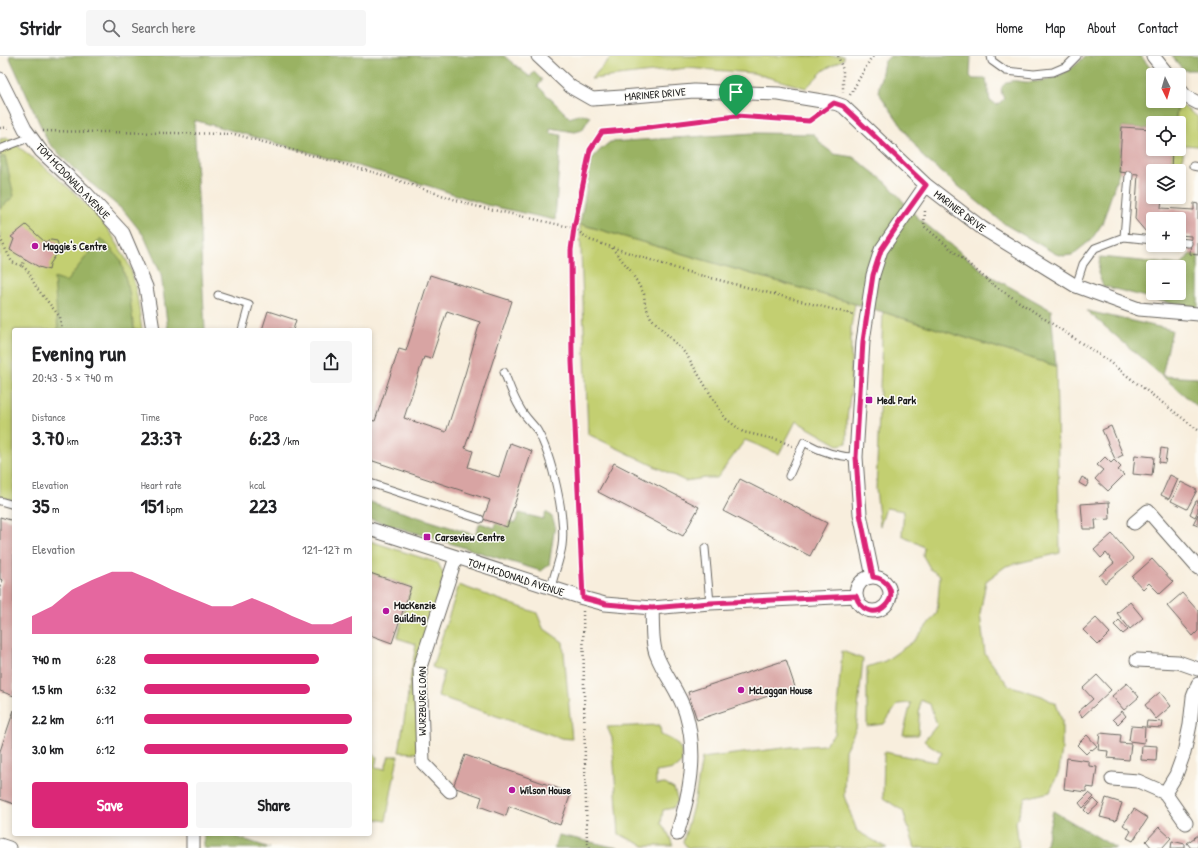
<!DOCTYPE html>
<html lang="en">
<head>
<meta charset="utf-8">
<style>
	:root { --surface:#fff; --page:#f6f6f6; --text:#202124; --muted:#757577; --line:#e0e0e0; --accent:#db2777 }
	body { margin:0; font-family:"Patrick Hand",sans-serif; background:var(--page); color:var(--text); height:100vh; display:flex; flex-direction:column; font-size:15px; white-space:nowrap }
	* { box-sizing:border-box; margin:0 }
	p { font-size:13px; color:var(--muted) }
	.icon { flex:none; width:22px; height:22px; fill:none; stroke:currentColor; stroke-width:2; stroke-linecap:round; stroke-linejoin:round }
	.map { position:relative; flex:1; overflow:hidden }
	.details { position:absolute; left:12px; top:272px; width:360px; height:508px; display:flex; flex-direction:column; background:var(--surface); border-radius:4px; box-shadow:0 2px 6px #0003 }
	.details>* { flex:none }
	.needle { width:26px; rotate:175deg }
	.controls { position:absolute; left:1146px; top:12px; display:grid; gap:8px }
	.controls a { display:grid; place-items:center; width:40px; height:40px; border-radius:4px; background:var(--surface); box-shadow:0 2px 6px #0003; font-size:20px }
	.pin { position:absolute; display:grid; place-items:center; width:34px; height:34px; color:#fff; margin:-41px -17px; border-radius:50% 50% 50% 0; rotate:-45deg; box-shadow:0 0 4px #0007 }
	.pin .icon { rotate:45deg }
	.round { display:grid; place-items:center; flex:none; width:42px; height:42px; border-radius:4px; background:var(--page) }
	.headline { display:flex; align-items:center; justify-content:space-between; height:68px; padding:0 20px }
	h1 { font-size:22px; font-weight:700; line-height:30px }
	.figures { display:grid; grid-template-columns:repeat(3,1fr); gap:6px; height:68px; padding:4px 20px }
	.figures div { display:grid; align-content:center }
	.figures b { font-size:20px; font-weight:700 }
	.figures small { font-size:11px; font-weight:400 }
	.figures p { font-size:11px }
	.chart { height:112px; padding:8px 20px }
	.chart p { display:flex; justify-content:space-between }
	.chart svg { width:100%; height:72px; margin-top:4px; fill:var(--accent); opacity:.7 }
	.cta { display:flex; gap:8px; margin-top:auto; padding:8px 20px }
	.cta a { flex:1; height:46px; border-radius:4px; background:var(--accent); color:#fff; font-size:16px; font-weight:700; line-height:46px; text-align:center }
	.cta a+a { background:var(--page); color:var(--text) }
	ul { padding:0 20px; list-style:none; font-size:13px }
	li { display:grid; grid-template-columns:64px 48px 1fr; align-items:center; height:30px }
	li i { height:10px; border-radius:5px; background:var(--accent) }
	header { display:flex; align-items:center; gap:24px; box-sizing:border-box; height:56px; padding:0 20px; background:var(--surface); border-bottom:1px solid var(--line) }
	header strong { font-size:19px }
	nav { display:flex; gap:22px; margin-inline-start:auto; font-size:14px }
	.search { width:280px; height:36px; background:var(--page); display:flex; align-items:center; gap:10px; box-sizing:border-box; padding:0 14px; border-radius:4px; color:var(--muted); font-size:15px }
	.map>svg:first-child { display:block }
</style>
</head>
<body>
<header>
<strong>Stridr</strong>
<div class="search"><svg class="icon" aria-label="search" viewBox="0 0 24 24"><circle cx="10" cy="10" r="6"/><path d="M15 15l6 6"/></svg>Search here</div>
<nav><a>Home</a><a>Map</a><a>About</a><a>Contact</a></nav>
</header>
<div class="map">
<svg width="1198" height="792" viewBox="0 0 1198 792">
	<rect width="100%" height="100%" fill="#fdfcf7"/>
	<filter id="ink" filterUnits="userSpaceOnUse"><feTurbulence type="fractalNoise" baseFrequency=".025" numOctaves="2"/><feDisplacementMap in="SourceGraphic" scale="8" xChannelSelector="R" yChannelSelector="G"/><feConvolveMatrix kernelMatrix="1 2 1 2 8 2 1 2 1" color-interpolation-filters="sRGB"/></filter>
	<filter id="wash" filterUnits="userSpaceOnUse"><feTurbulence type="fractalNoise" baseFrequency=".012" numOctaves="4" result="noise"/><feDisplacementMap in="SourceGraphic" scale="16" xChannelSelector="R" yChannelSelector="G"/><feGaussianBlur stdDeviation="0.9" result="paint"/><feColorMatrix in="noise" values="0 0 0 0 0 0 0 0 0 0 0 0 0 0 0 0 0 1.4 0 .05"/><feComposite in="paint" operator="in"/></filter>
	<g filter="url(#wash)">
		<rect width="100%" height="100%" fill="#f8eedd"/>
		<!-- green -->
		<path fill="#c3cf71" stroke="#707646" d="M 612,0 L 843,0 L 844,3 L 824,14 L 806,32 L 753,17 L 687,12 L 591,23 Z
			M 1178,47 L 1198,61 L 1198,90 L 1184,89 L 1181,120 L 1179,120 L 1179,115 L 1171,115 L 1172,93 L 1179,93 L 1179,67 L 1175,67 Z
			M 8,82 C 49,116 98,149 123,198 C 126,203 129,208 131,214 C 137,233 139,254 142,274 L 14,274 L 14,445 L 0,440 L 0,83 Z
			M 580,168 L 855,248 L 851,271 L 851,333 L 847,362 L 847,387 L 838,389 L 796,365 L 779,398 L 745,384 L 717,422 L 705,422 L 685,425 L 588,378 Z
			M 883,256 L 1056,310 L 1060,497 L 1006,510 L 986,525 L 980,558 L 985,598 L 1008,629 L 1042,640 L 1056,648 L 1062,664 L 1062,693 L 1059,715 L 1050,736 L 1025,742 L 1016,766 L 1019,792 L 915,792 L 903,755 L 883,742 L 884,696 L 936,706 L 942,697 L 924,685 L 937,669 L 930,648 L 920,644 L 918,679 L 903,679 L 911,647 L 898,648 L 884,668 L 867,670 L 867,611 L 885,605 L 914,585 L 937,557 L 940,519 L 931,514 L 923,500 L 924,491 L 902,479 L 904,455 L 886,452 L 880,470 L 876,433 Z
			M 370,485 L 438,507 L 444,519 L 417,608 L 418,697 L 399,696 L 416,588 L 397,582 L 411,531 L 370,517 Z
			M 459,529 L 537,557 L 543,572 L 563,586 L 572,683 L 561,682 L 438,640 L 444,616 L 432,611 Z
			M 842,595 L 863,603 L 856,673 L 845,694 L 844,740 L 857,775 L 887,792 L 688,792 L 683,786 L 695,743 L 702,702 L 792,691 L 824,689 L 835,678 Z
			M 660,669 L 661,679 C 676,685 682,688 682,706 L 674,713 L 656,716 L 656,729 L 665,728 L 674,733 L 678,745 L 673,752 L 663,754 L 661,767 L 669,779 L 673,790 L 644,790 L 619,778 L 612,682 L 607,671 Z
			M 373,698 L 377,701 L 375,711 L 385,713 L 389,700 L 398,700 L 386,765 L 370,762 L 370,701 Z"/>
		<!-- forest -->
		<path fill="#9ab263" stroke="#5b6740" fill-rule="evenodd" d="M 9,0 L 504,0 L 530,21 L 534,16 L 542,24 L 538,30 L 570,62 C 579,58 580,57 590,61 L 582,74 L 575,76 L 550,72 L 550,77 L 561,79 L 555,164 L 487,149 L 429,130 L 194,64 L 205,274 L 168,274 L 161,218 L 144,180 L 125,156 L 73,112 L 48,86 Z
			M 890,0 L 971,0 L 970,20 L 973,23 L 986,23 L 990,45 L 997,49 L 1004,43 C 1001,36 999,32 1006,27 C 1013,22 1023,27 1031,26 C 1052,25 1071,16 1085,0 L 1141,0 L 1156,19 L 1153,19 L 1153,45 L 1177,45 L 1178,47 L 1175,67 L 1153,67 L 1153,73 L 1122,71 L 1119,116 L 1102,168 L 1091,184 L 1072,199 L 1064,200 L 1056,198 L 1006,169 L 924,102 L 878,36 L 884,6 Z
			M 1172,0 L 1198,0 L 1197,14 L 1183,14 Z
			M 755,77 L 814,78 L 822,89 L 834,98 L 853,101 L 887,127 L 917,161 L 987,218 L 1051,254 L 1056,310 L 883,256 L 580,168 L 592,103 L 600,94 L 610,86 Z
			M 5,100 L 14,140 L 0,153 L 0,102 Z
			M 101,182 L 120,203 L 129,235 L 134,274 L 58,274 L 54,222 L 66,226 Z
			M 1190,198 L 1198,199 L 1198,251 L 1177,249 L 1103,230 L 1098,217 L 1100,201 L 1181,209 ZM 1153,211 L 1179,211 L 1179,237 L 1153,237 Z
			M 1087,255 L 1172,274 L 1162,320 L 1198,322 L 1198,351 Z
			M 370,446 L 475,479 L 480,467 L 495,472 L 496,467 L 508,465 L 515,467 L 519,457 L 543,463 L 546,456 L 552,461 L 555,469 L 549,509 L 541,515 L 370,463 Z
			M 1053,755 L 1116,792 L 1045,792 Z
			M 204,778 L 238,778 L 237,781 L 270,792 L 204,792 Z
			M 559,779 L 618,792 L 554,792 Z"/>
		<g id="blocks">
			<!-- building -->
			<path fill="#d8a4a3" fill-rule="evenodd" d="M 1122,71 L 1153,73 L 1153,93 L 1172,93 L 1171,115 L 1153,115 L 1153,141 L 1162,141 L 1161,152 L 1194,154 L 1194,147 L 1198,148 L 1198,199 L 1190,198 L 1191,180 L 1179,179 L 1179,163 L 1153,163 L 1153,177 L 1146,176 L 1135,163 L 1138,118 L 1119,116 Z
				M 26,169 L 45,186 L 51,184 L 57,185 L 58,188 L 58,192 L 60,193 L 50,208 L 49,214 L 39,211 L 10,194 L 14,183 L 11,181 Z
				M 430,219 L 512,245 L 465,392 L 473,395 L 468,411 L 499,421 L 510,387 L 532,395 L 507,471 L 483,463 L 490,444 L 370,404 L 370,364 L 375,365 L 399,293 L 406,295 ZM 447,255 L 480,266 L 465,318 L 446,376 L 404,362 L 424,301 L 431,303 Z
				M 268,255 L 296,264 L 293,274 L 262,274 Z
				M 1111,370 L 1123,399 L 1115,403 L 1102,374 Z
				M 1161,392 L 1167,393 L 1165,407 L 1159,406 Z
				M 1135,399 L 1154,401 L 1152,420 L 1133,418 Z
				M 1105,401 L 1111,407 L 1114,404 L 1121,411 L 1118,414 L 1124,419 L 1108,435 L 1095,423 L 1103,414 L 1097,409 Z
				M 614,407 L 699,451 L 683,480 L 598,436 Z
				M 1170,419 L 1178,423 L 1169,443 L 1161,439 Z
				M 1082,421 L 1089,425 L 1086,431 L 1079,427 Z
				M 740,423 L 827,467 L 810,500 L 723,455 Z
				M 1181,426 L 1197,434 L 1187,453 L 1171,445 Z
				M 1196,445 L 1198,445 L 1198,455 L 1195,461 L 1190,458 Z
				M 1109,446 L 1110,463 L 1095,464 L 1096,473 L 1083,473 L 1081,448 Z
				M 1198,458 L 1198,470 L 1193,468 Z
				M 0,461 L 14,465 L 14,640 L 0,635 L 0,531 L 3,524 L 0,523 Z
				M 1112,478 L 1134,503 L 1105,527 L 1099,520 L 1114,507 L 1106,497 L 1101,502 L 1094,494 Z
				M 1152,503 L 1173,526 L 1160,538 L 1149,527 L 1143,533 L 1132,521 Z
				M 370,517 L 411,531 L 392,587 L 370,579 Z
				M 1182,537 L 1198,555 L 1198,575 L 1193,580 L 1167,550 Z
				M 1130,546 L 1143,562 L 1130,573 L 1117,557 Z
				M 1096,562 L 1110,577 L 1098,589 L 1083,574 Z
				M 1119,564 L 1128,574 L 1123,578 L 1114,569 Z
				M 786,604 L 795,631 L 697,664 L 688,636 Z
				M 1097,619 L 1111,634 L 1082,661 L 1078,656 L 1093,643 L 1083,632 Z
				M 1127,627 L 1139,641 L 1124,654 L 1112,640 Z
				M 1160,636 L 1171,650 L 1156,663 L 1145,649 Z
				M 14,654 L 14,748 L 0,743 L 0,695 Z
				M 1122,655 L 1126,660 L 1118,668 L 1113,663 Z
				M 1147,665 L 1163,666 L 1162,672 L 1146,671 Z
				M 1131,670 L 1145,671 L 1144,687 L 1129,685 Z
				M 1100,677 L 1121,679 L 1120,687 L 1131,688 L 1129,704 L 1107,702 L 1108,695 L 1098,694 Z
				M 1087,679 L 1097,690 L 1092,694 L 1091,693 L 1086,698 L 1077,689 Z
				M 1142,689 L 1157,690 L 1156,705 L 1141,704 Z
				M 465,699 L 571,737 L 560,769 L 509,750 L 506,760 L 479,750 L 482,741 L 453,731 Z
				M 1067,702 L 1089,705 L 1089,710 L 1097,711 L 1094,732 L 1086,731 L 1086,736 L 1064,733 Z
				M 1089,737 L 1094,741 L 1083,752 L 1079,747 Z
				M 1106,742 L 1122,747 L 1116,765 L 1100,761 Z
				M 1094,743 L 1099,748 L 1088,758 L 1084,754 Z
				M 1134,753 L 1148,762 L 1133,785 L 1127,782 L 1131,775 L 1123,769 Z
				M 1159,771 L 1171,782 L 1162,792 L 1152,792 L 1146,785 Z
				M 1198,779 L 1198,792 L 1191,792 L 1187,787 Z
				M 1172,785 L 1185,788 L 1185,792 L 1171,792 Z"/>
		</g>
	</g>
	<g filter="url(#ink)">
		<use href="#blocks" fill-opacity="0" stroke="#696660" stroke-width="1"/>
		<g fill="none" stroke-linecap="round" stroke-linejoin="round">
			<!-- lane casing -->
			<g stroke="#696660" stroke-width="9">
				<path id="lane" d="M 991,0 L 992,5 L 1006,15 L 1034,18 L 1053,16 L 1067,10 L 1077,0
					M 0,93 L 31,81
					M 1193,110 L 1198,111
					M 1129,119 L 1124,181 L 1153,184
					M 1179,186 L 1188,187
					M 1076,230 L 1083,208 L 1095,192 L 1124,181
					M 218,239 L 249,249 L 242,274
					M 504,316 C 509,328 513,341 520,352 C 524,360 532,367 537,374 C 552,400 566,461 562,490 C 560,504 554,518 551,532
					M 789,420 L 804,386 C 820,395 837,401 856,401
					M 370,427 L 480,463
					M 0,445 L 14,449
					M 705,492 L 710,547"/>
			</g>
			<!-- street casing -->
			<g stroke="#696660" stroke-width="15">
				<path id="street" d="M 538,0 L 571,31 L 592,43 L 622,41 L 694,35 L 779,38 L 834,47 L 843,50 L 926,129 L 982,172 L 1076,230 L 1139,253 L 1198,258
					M 1153,0 L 1168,19
					M 0,23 L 25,73 L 41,95 L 85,136 L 123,177 L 146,231 L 153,274
					M 1179,32 L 1185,40 L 1198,47
					M 1134,467 L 1148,455 L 1198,512
					M 370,473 L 583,542 L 605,548 L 652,552 L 710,547 L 856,540
					M856 538a17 17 0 1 1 34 0a17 17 0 1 1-34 0Z
					M 873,521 L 860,458 L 856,401 L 863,285 L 873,219 L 881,194 L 926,129
					M 652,552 C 653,566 651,587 657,600 C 665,620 680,637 686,658 C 698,700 690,737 677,778
					M 1137,604 L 1178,606 L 1198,613
					M 1112,723 L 1138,725 L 1165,737 L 1186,767
					M 450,735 L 423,707 L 420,611 L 456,501
					M 1165,737 L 1176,719 L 1184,697 L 1190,669 L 1193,641 L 1198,628
					M 0,789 L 9,792
					M 193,792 L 193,778"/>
			</g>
			<!-- path -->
			<path stroke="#696660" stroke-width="2.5" stroke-dasharray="1 3" stroke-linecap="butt" d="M 838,0 L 843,14 L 843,37
				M 850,39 L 871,2 L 874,0
				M 0,72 L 11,71
				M 43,75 L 234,78 L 376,117 L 471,149 L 574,172 L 590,184 L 684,215 L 855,259
				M 925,155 L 924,170 L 992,228 L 1104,302 L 1198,374
				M 0,182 L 12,206 L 22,210
				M 612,192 L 630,214 L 644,238 L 645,249 L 651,262 L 686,298 L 725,362 L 743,376 L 779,384 L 792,390
				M 25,203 L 22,210 L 28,215 L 36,231 L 60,261 L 62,274
				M 582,528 L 572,306 L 571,194 L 574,172 L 590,94 L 602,76 L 625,74 L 736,60 L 809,65 L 819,58
				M 583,555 L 585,710 L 587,785 L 590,792"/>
			<!-- lane -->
			<use href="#lane" stroke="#fff" stroke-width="7"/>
			<!-- street -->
			<use href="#street" stroke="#fff" stroke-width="13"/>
		</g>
	</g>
	<g fill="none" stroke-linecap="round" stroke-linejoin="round" filter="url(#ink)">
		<!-- route casing -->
		<g stroke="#fff" stroke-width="8">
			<path id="route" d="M 834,47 L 843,50 L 926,129 L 901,164 L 881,194 L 873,219 L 863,285 L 856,401 L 860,458 L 873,521 C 887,522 898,538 885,550 C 874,561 860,553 856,540 L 710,547 L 652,552 L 606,548 L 583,542 L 572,306 L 571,194 L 574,172 L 590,94 L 602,76 L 625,74 L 736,60 L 809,65 Z"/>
		</g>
		<!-- route -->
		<use href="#route" stroke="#db2777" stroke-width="5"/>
	</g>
	<!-- markers -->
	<g fill="#b5179e" stroke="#fdfcf7" stroke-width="1.5">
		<circle cx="35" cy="190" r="4"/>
		<rect x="865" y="340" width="8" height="8" rx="2"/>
		<rect x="423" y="477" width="8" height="8" rx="2"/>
		<circle cx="386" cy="555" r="4"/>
		<circle cx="741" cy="634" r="4"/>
		<circle cx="512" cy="734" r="4"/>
	</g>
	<g text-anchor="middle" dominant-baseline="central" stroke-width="3" stroke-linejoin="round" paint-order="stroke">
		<!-- street labels -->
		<g font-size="11" fill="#1c1c1c" stroke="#fdfcf7">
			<text transform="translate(655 38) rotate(-5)">MARINER DRIVE</text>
			<text transform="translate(73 125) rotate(46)">TOM MCDONALD AVENUE</text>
			<text transform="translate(960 155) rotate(37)">MARINER DRIVE</text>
			<text transform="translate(516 521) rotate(18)">TOM MCDONALD AVENUE</text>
			<text transform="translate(422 645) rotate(-90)">WURZBURG LOAN</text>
		</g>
		<!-- poi labels -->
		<g font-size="11" font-weight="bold" fill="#1c1c1c" stroke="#fdfcf7" text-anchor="start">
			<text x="43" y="190">Maggie's Centre</text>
			<text x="877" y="344">Medl Park</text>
			<text x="435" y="481">Carseview Centre</text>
			<text x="394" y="549">MacKenzie<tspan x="394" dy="13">Building</tspan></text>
			<text x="749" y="634">McLaggan House</text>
			<text x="520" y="734">Wilson House</text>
		</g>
	</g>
</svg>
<div class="controls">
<a><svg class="needle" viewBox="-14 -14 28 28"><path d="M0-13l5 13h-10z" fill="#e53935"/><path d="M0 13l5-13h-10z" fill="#757577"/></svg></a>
<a><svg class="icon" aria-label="locate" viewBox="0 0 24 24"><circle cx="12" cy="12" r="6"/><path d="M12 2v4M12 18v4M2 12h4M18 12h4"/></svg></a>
<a><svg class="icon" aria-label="layers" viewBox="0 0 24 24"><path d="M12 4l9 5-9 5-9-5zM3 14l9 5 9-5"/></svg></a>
<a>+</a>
<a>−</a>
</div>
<div class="pin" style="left:736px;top:60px;background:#1e9e55"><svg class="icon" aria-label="arrive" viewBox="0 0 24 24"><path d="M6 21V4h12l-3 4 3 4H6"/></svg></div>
<section class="details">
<div class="headline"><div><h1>Evening run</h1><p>20:43 · 5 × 740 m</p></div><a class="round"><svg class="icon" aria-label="share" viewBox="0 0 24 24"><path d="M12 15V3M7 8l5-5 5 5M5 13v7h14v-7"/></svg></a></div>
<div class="figures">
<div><p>Distance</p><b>3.70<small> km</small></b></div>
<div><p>Time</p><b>23:37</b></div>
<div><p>Pace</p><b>6:23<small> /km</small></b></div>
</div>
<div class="figures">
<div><p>Elevation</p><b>35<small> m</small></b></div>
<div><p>Heart rate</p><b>151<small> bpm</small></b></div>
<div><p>kcal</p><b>223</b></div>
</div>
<div class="chart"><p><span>Elevation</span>121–127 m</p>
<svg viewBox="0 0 160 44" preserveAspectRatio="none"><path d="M0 44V33L10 27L20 17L30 11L40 6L50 6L60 11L70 17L80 22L90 27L100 27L110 22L120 27L130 33L140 38L150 38L160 33V44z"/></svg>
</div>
<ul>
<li><b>740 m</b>6:28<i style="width:84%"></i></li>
<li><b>1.5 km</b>6:32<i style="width:80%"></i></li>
<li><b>2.2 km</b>6:11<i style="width:100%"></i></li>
<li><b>3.0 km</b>6:12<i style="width:98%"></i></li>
</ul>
<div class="cta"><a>Save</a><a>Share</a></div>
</section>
</div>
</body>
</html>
